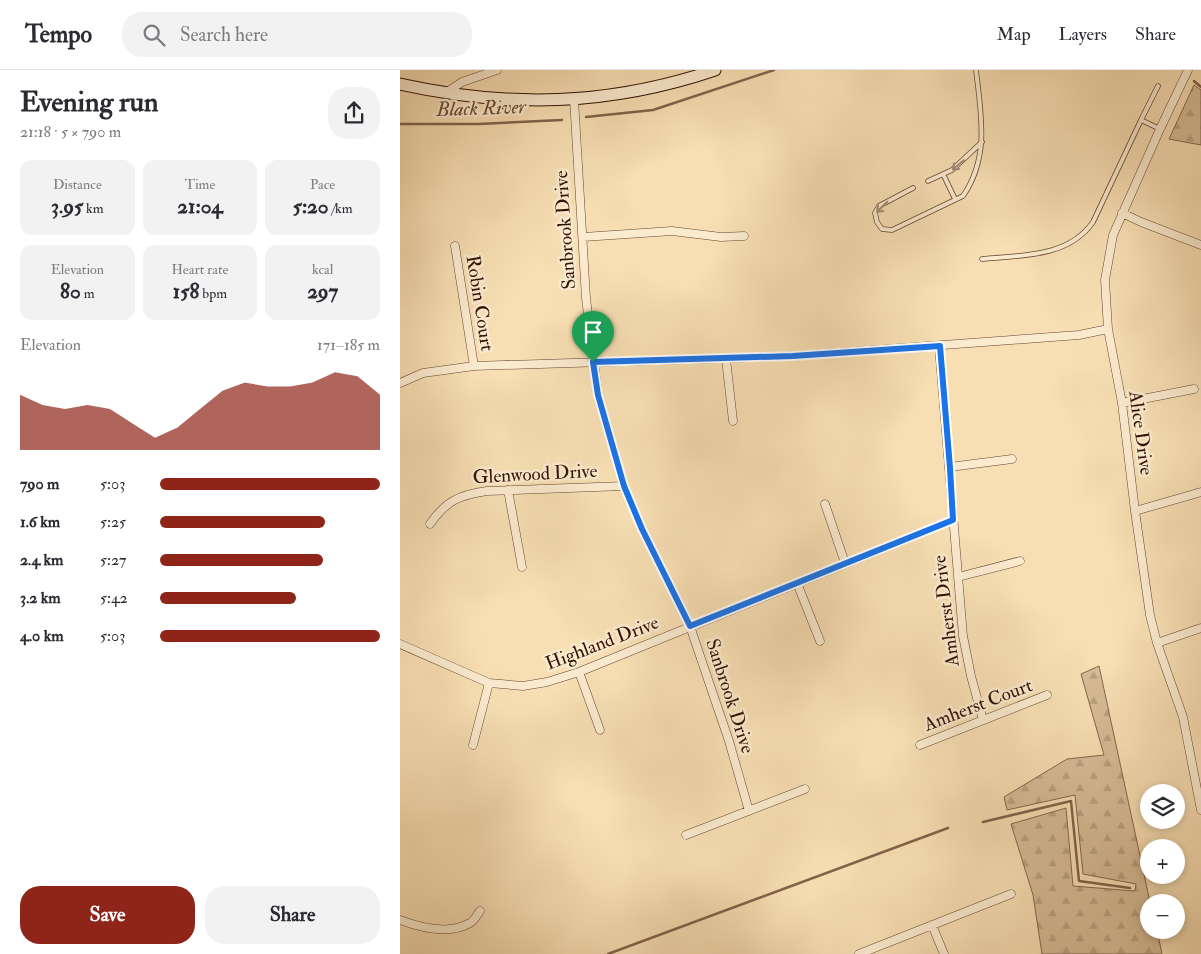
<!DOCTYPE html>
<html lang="en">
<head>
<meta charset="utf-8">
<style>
	:root { --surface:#fff; --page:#f2f2f3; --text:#2b2b33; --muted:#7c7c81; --line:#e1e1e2; --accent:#8f2418 }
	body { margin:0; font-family:"IM FELL Double Pica",serif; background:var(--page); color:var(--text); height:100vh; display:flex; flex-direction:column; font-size:19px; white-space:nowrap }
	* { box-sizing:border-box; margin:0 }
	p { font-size:16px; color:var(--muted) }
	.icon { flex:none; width:28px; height:28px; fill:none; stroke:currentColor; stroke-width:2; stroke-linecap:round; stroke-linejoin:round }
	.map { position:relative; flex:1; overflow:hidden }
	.side { display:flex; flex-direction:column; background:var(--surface); width:400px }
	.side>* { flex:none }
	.fabs { position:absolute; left:740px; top:714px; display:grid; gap:10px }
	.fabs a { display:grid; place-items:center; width:45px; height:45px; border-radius:50%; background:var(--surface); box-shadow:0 2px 8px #0003; font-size:25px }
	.pin { position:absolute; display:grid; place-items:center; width:42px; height:42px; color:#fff; margin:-51px -21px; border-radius:50% 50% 50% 0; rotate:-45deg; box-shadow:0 0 5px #0007 }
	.pin .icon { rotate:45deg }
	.round { display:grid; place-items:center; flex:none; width:52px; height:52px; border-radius:20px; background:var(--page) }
	.head { display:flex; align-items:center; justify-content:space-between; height:85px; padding:0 20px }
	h1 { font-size:28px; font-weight:700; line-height:38px }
	.stats { display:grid; grid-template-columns:repeat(3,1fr); gap:8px; height:85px; padding:5px 20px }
	.stats div { display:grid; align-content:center; border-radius:12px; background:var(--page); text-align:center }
	.stats b { font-size:21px; font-weight:700 }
	.stats small { font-size:14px; font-weight:400 }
	.stats p { font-size:14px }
	.chart { height:140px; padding:10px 20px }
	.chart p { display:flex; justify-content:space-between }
	.chart svg { width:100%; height:90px; margin-top:5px; fill:var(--accent); opacity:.7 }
	.primary-button { display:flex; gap:10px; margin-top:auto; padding:10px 20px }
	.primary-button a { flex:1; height:58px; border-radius:20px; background:var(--accent); color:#fff; font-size:20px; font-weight:700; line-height:58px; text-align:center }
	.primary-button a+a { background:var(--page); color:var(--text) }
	ul { padding:0 20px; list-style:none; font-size:16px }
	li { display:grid; grid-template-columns:80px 60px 1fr; align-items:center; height:38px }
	li i { height:12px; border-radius:6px; background:var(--accent) }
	header { display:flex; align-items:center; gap:30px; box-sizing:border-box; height:70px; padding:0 25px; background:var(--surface); border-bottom:1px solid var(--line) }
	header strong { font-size:24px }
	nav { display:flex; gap:28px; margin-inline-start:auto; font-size:18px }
	.search { width:350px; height:45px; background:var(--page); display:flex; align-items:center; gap:12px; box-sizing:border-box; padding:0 18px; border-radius:20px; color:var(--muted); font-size:19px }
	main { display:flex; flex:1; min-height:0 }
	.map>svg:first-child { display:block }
</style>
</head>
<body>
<header>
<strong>Tempo</strong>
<div class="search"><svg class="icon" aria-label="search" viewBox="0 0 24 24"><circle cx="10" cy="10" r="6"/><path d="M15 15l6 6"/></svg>Search here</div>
<nav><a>Map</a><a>Layers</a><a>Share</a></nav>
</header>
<main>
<section class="side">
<div class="head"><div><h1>Evening run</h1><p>21:18 · 5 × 790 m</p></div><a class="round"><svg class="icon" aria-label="share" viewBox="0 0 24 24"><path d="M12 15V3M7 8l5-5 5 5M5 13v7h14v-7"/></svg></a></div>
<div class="stats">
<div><p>Distance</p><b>3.95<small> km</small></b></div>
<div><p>Time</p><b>21:04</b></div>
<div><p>Pace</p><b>5:20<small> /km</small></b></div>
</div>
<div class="stats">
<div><p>Elevation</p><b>80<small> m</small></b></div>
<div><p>Heart rate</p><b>158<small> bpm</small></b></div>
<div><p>kcal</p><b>297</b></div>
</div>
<div class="chart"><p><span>Elevation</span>171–185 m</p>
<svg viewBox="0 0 160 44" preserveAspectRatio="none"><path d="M0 44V17L10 22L20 24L30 22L40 24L50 31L60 38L70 33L80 24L90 15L100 11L110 13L120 13L130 11L140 6L150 8L160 17V44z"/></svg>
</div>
<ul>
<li><b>790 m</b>5:03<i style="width:100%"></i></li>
<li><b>1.6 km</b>5:25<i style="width:75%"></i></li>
<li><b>2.4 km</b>5:27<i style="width:74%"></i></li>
<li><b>3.2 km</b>5:42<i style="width:62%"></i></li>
<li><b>4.0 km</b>5:03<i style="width:100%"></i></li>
</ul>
<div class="primary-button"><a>Save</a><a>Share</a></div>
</section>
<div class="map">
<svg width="801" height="884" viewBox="0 0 801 884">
	<defs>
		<pattern id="forest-firs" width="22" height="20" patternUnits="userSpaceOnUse" patternTransform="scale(1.25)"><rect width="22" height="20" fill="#d6bb95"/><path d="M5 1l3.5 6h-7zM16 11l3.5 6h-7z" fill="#b8a07f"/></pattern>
	</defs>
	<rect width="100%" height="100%" fill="#f7deb3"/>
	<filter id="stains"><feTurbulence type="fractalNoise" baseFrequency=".004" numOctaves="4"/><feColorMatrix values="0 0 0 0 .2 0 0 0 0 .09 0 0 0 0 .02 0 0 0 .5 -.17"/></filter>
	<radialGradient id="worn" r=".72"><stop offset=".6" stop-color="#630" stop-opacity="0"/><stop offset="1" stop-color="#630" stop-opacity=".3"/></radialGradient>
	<!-- forest -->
	<path fill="url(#forest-firs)" stroke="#85664c" d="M 794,15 L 801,20 L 801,75 L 769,69 Z
		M 699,596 L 750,832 L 749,832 L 749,860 L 757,860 L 762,884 L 642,884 L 633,825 L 611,754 L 666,738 L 673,816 L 735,821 L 736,814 L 683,804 L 675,725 L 607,740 L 604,727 L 667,689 L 704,685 L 681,604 Z"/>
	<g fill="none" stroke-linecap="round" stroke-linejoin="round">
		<!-- stream -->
		<path stroke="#81634a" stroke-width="2.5" d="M 794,11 L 801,17
			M 186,47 L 253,40 L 374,0
			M 0,54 L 79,54 L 162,50
			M 583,752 L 671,731 L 679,811 L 730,818
			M 208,884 L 548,758"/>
		<!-- lane casing -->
		<g stroke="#654530" stroke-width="5.5">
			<path id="lane" d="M 741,50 L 760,59
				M 543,104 L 555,129
				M 528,111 L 552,100 L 582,72
				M 513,118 L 479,136 L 475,143 L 477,152 L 482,159 L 492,160 L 563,126 C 590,87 581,44 576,0
				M 582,189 C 621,185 668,188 693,152 L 741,50 L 758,16"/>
		</g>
		<!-- street casing -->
		<g stroke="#654530" stroke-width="9">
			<path id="street" d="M 788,0 L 760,59 L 713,165 L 705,210 L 708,259 L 722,333 L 735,441 L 750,545 L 757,573 L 783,647 L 801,740
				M 47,22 L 62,12 L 97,0
				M 174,29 L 186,228 L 198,325 L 224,416 L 242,459 L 290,556 L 297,577 L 329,671 L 349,741
				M 722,143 L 741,152 L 801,175
				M 183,167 L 272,161 L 321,167 L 344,166
				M 55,176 L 74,296
				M 539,276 L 563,566 L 571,606 L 583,650
				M 326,289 L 333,351
				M 0,313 L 23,303 L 74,296 L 393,286 L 679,265 L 708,259
				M 722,333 L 794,319
				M 550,397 L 612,389
				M 108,420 L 122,497
				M 425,434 L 445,493
				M 735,441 L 801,422
				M 30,454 C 46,431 59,425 87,421 L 224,416
				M 558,507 L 620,491
				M 397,513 L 420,571
				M 757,573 L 801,558
				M 0,574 L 89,613 L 123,616 L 147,612 L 179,602 L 553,450
				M 179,602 L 200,660
				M 73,675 L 89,613
				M 520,675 L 647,625
				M 286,765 L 405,719
				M 0,850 C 21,858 49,865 70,853 C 74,851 77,845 80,841
				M 532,855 L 544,884
				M 459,884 L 611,824"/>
		</g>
		<!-- secondary casing -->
		<g stroke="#341204" stroke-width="13">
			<path id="secondary" d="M 0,14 C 109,38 208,36 315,0"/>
		</g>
		<!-- lane -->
		<use href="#lane" stroke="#faeace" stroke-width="4"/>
		<!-- street -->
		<use href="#street" stroke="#faeace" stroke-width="8"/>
		<!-- secondary -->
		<use href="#secondary" stroke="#faeace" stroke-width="11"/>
	</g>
	<!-- one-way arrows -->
	<defs><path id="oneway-shaft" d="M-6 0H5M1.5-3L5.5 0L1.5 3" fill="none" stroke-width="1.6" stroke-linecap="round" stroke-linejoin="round" transform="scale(1.25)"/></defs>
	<g stroke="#a18973">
		<use href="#oneway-shaft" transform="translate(558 95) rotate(140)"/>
		<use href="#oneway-shaft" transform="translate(482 137) rotate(136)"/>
	</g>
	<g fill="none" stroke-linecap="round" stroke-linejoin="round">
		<!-- route casing -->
		<g stroke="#fff" stroke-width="10">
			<path id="route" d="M 540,276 L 550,398 L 553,450 L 290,556 L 242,459 L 224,416 L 198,325 L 193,292 L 393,286 Z"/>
		</g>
		<!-- route -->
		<use href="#route" stroke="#1a73e8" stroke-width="6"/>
	</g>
	<g text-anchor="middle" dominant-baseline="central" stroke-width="5" stroke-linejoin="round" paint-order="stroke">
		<!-- street labels -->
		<g font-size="19" fill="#341204" stroke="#faeace">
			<text transform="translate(165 160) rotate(-94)">Sanbrook Drive</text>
			<text transform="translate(80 233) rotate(81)">Robin Court</text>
			<text transform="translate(741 363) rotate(82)">Alice Drive</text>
			<text transform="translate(135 404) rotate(-3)">Glenwood Drive</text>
			<text transform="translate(546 541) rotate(-97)">Amherst Drive</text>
			<text transform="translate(202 573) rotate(-21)">Highland Drive</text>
			<text transform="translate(330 626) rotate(72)">Sanbrook Drive</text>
			<text transform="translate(578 635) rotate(-21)">Amherst Court</text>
		</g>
		<!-- water labels -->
		<g font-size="20" font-style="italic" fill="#684832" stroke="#faeace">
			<text transform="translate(81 38) rotate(-2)">Black River</text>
		</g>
	</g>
	<rect width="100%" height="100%" filter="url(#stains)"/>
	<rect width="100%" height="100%" fill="url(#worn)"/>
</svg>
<div class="fabs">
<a><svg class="icon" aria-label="layers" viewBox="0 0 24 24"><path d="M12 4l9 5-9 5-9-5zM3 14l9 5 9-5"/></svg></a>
<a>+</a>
<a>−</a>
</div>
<div class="pin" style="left:193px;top:292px;background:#1e9e55"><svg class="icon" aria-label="arrive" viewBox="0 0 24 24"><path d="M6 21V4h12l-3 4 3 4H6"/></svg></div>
</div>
</main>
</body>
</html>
